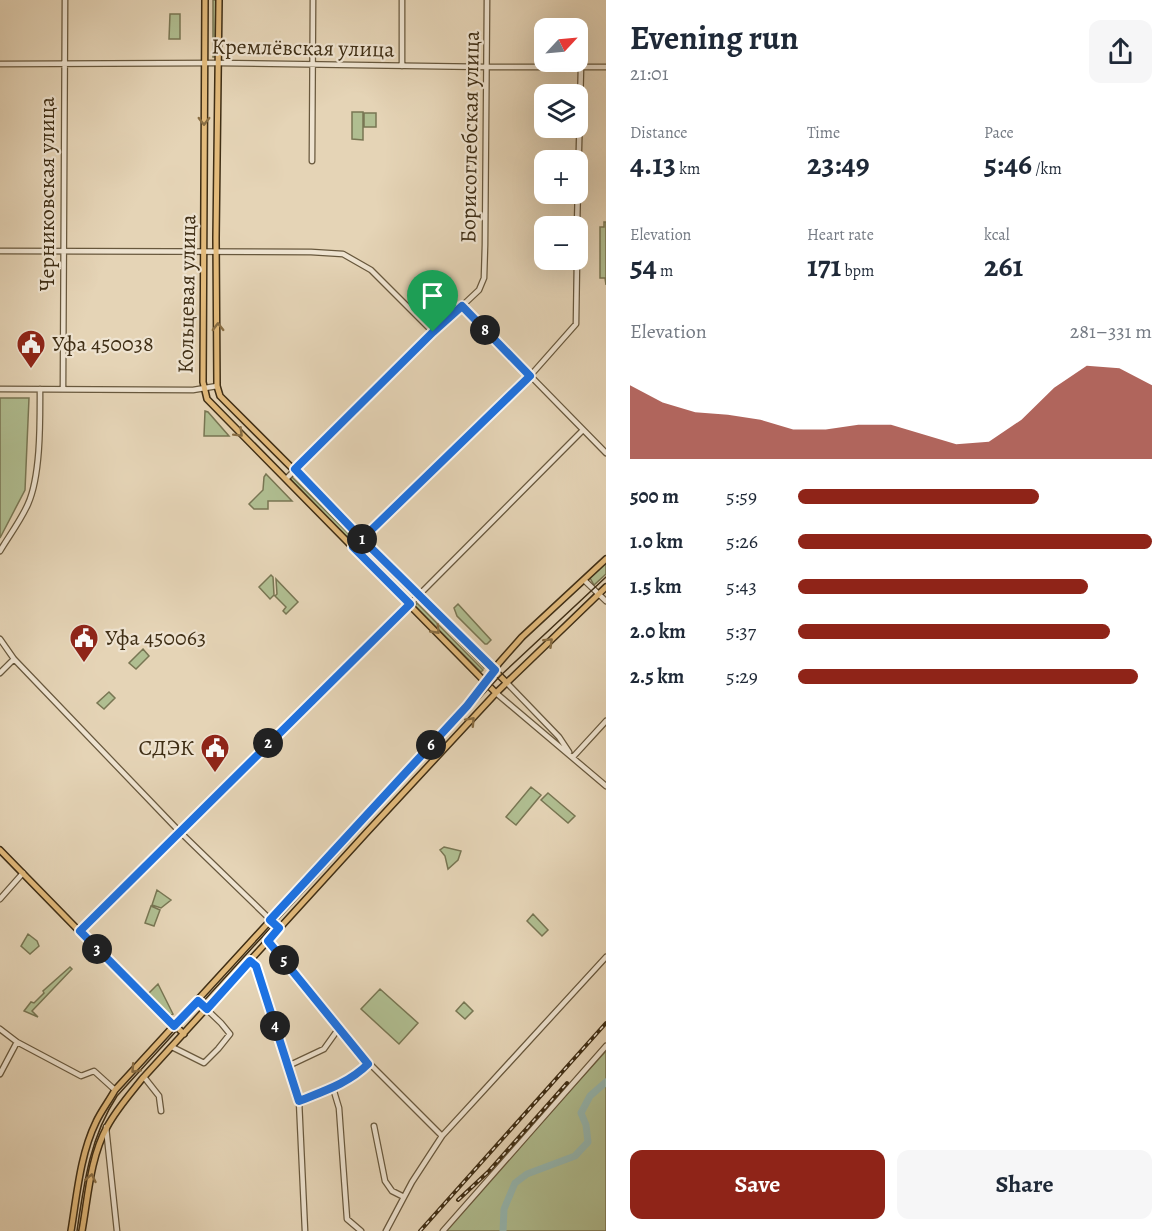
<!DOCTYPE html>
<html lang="en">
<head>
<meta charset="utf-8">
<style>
	:root { --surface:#fff; --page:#f6f6f7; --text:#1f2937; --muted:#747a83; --accent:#8f2418 }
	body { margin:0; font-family:Alegreya,serif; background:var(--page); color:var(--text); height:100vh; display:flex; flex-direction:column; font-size:22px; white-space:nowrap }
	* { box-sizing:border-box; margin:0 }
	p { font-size:20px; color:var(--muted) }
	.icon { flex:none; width:33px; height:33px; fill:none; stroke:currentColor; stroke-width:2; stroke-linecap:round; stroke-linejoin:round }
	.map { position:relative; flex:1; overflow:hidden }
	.side { display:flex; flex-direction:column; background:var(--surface); width:570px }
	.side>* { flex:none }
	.needle { width:39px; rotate:64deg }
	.controls { position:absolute; left:534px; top:18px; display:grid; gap:12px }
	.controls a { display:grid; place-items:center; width:54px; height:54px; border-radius:12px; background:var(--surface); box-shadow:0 6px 24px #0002; font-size:30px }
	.pin { position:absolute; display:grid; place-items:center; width:51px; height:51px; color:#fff; margin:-62px -26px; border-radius:50% 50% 50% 0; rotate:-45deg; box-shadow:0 0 6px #0007 }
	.pin .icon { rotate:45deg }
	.km { position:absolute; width:30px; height:30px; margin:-15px; border-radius:50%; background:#222; color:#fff; font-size:16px; line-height:30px; text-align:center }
	.round { display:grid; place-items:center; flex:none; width:63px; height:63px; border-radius:12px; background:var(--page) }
	.overview { display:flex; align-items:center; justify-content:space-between; height:102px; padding:0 24px }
	h1 { font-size:33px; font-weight:600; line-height:45px }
	.metrics { display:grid; grid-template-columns:repeat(3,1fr); gap:9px; height:102px; padding:6px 24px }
	.metrics div { display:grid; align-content:center }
	.metrics b { font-size:30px; font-weight:600 }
	.metrics small { font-size:16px; font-weight:400 }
	.metrics p { font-size:16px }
	.chart { height:168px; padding:12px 24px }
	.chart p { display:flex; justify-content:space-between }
	.chart svg { width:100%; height:108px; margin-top:6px; fill:var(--accent); opacity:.7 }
	.cta { display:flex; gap:12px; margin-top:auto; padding:12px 24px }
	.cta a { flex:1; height:69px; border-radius:12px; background:var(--accent); color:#fff; font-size:24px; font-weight:600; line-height:69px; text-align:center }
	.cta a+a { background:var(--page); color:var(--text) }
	ul { padding:0 24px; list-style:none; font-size:20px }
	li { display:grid; grid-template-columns:96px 72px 1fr; align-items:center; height:45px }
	li i { height:15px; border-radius:8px; background:var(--accent) }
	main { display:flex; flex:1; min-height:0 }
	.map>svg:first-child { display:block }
</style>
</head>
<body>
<main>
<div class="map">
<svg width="606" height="1231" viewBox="0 0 606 1231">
	<rect width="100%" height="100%" fill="#e5d4b6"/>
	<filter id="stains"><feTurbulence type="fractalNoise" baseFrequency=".00333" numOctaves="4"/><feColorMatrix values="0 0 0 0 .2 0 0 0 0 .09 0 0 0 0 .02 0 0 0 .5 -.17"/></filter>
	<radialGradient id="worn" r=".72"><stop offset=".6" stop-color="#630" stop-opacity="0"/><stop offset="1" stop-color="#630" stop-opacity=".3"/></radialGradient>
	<!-- green -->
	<path fill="#b0be91" stroke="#787653" stroke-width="1.5" d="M 213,0 L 216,0 L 215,57 L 213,57 Z
		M 170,14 L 180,14 L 180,39 L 169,39 Z
		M 352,112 L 363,112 L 363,140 L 352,139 Z
		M 364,113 L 376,113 L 376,127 L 364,127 Z
		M 604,222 L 606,222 L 606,285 L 605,278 L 600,278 L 600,227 L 604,227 Z
		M 0,398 L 29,398 L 25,490 L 0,538 Z
		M 205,411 L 208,412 L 229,436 L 204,436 Z
		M 266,474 L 292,501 L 268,501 L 268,509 L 254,509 L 249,504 L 263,490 L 264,477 Z
		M 291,476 L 355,540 L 351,541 L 291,480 Z
		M 606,563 L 606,574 L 594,585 L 590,578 Z
		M 271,575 L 273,577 L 274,595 L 270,599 L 259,587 Z
		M 276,579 L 298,602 L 286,614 L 283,611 L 286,607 L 275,596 L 277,594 Z
		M 421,599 L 486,665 L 484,668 L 419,601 Z
		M 417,603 L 483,670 L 481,672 L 415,606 Z
		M 458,604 L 491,640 L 487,644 L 485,644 L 457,616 L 454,608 Z
		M 143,649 L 149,656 L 136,669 L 129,663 Z
		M 109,692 L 115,698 L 104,709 L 97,703 Z
		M 531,787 L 541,795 L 516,825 L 506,817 Z
		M 548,793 L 575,816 L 568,823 L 541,800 Z
		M 444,847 L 461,851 L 458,860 L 448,869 L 445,856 L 440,850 Z
		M 157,890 L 171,900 L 161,908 L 152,905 Z
		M 151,906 L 160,910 L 154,926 L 145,923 Z
		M 533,914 L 548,930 L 542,936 L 527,921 Z
		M 28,934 L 37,941 L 39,946 L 30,954 L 21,946 Z
		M 70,967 L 72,969 L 32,1011 L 38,1017 L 24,1011 L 31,1002 L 34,1003 L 44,993 L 43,991 Z
		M 158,984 L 173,1014 L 168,1016 L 147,995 Z
		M 380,989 L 418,1023 L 399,1044 L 361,1009 Z
		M 464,1002 L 473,1011 L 465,1019 L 456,1011 Z
		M 606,1051 L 606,1231 L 444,1231 L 444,1230 Z"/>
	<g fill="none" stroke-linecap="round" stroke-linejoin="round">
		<!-- river -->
		<path stroke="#96b8b1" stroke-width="7" d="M 503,1231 L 504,1209 L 515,1183 L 527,1174 L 575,1156 L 588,1142 L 586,1125 L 581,1113 L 590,1096 L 606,1082"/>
		<!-- minor casing -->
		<g stroke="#68583d" stroke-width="7">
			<path id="minor" d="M 0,64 L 218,63 L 487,67 L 606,67
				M 402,66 L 402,0
				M 312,161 L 313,0
				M 577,226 L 581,67
				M 0,251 L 311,252 L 343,254 L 371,270 L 433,332
				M 462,306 L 606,453
				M 63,388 L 65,0
				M 0,389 L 193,390 L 217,386
				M 286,479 L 394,370 L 479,290 L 484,278 L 485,245 L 487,0
				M 353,547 L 530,376 L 576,324 L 577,260
				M 0,551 C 9,536 21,520 28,504 C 41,475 40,420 40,389
				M 584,580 L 606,601
				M 410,604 L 583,430
				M 0,639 L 14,659 L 179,831 L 279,928
				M 0,673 L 14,659
				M 507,683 L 559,737 L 569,752
				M 496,693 L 606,786
				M 573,757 L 606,721
				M 0,899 L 23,873
				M 268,941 L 358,1052 L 442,1136
				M 250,961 L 256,966 L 299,1101 L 305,1231
				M 0,1029 L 17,1042 L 81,1076 L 94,1071 L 115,1090
				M 172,1047 L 204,1063 L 218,1049 L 230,1034 L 221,1023 L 198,1001
				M 288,1066 L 324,1049 L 339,1028
				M 0,1074 L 17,1042
				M 144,1077 L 159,1096 L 161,1111
				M 333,1088 L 339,1108 L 347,1219 L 361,1231
				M 299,1101 C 324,1091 349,1083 368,1064
				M 374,1126 L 385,1181 L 392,1191 L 404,1197
				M 106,1127 L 117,1231
				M 386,1231 L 412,1182 L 442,1136 L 606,957
				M 443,1231 L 606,1046"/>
		</g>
		<!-- major casing -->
		<g stroke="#3f2e15" stroke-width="8">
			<path id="major" d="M 205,0 L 203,382 L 207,399 L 496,693
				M 219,0 L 216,238 L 217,386 L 220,396 L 507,683
				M 0,850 L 127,980 L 184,1034
				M 80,931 L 410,604
				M 71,1231 C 77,1195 80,1155 96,1122 C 101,1111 109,1101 115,1090 L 467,706 L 499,663 L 522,637 L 606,559
				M 82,1231 C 88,1198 90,1158 107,1127 C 116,1110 130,1094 142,1079 L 368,831 L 496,693 L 606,587"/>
		</g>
		<!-- minor -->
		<use href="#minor" stroke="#eee3d0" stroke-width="4.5"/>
		<!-- major -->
		<use href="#major" stroke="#e2ba7b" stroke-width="5"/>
		<!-- tram -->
		<path stroke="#3f2e15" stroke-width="1.5" d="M 77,1231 C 84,1183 90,1137 117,1096 L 500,676 L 606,577"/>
		<!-- rail casing -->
		<g stroke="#3f2e15" stroke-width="4">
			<path id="rail" d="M 458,1200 L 488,1172 L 567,1083
				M 420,1231 L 606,1023"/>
		</g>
		<!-- rail -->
		<use href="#rail" stroke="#eee3d0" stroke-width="1.5" stroke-dasharray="4.5" stroke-linecap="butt"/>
	</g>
	<!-- one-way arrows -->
	<defs><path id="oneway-chevron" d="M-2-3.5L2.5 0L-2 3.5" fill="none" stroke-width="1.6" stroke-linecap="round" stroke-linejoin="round" transform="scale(1.5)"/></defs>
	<g stroke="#886d43">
		<use href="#oneway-chevron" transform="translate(204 121) rotate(90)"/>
		<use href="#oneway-chevron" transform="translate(218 327) rotate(-91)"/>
		<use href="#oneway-chevron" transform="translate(239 433) rotate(45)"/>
		<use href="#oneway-chevron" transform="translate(436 630) rotate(46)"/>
		<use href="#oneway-chevron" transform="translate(549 642) rotate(-44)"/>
		<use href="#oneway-chevron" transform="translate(471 721) rotate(-47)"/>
		<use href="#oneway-chevron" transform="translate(135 1069) rotate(133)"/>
		<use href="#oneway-chevron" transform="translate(91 1178) rotate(-78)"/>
	</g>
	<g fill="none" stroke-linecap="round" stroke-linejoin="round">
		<!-- route casing -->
		<g stroke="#fff" stroke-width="12">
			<path id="route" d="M 433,332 L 295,469 L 362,539 L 353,547 L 410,604 L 80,931 L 174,1026 L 198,1001 L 207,1009 L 250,961 L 256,966 L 299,1101 C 324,1091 349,1083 368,1064 L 268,941 L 279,928 L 270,920 L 467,706 L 495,670 L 362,539 L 530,376 L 462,306 L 433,332"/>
		</g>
		<!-- route -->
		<use href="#route" stroke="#1a73e8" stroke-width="8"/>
	</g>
	<!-- icons -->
	<defs>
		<g id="civic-pin" transform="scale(1.5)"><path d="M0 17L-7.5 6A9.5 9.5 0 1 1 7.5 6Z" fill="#8f2418" stroke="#eee3d0"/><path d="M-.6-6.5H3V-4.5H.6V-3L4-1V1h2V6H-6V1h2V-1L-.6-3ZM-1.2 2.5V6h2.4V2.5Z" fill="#fff"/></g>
	</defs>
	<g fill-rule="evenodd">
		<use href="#civic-pin" x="31" y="344"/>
		<use href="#civic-pin" x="84" y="638"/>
		<use href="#civic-pin" x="215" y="748"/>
	</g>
	<g text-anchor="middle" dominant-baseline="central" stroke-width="4.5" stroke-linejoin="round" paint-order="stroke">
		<!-- street labels -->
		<g font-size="22" fill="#3f2e15" stroke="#eee3d0">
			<text transform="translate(303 48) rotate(1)">Кремлёвская улица</text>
			<text transform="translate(470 137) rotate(-89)">Борисоглебская улица</text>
			<text transform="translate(47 194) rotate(-90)">Черниковская улица</text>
			<text transform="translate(187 294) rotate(-89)">Кольцевая улица</text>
		</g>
		<!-- poi labels -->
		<g font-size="22" fill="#3f2e15" stroke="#eee3d0" text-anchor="start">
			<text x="52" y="344">Уфа 450038</text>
			<text x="105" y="638">Уфа 450063</text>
			<text x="194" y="748" text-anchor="end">СДЭК</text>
		</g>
	</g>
	<rect width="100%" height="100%" filter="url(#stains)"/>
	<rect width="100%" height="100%" fill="url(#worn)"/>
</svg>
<div class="controls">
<a><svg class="needle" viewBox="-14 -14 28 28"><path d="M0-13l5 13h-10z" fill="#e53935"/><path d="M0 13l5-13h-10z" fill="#747a83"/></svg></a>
<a><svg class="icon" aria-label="layers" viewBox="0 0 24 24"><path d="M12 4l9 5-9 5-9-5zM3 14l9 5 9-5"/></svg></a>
<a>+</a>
<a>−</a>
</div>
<div class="pin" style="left:433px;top:332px;background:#1e9e55"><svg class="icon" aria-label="arrive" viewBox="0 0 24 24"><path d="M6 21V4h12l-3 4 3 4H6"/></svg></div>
<b class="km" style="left:362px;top:539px">1</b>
<b class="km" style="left:268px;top:743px">2</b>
<b class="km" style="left:97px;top:949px">3</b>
<b class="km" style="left:275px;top:1026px">4</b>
<b class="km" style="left:284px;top:960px">5</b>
<b class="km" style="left:431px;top:745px">6</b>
<b class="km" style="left:485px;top:330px">8</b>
</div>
<section class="side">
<div class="overview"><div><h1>Evening run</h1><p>21:01</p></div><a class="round"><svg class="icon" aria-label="share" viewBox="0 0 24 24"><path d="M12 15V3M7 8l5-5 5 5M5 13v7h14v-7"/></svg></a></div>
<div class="metrics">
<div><p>Distance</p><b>4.13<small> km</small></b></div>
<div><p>Time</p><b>23:49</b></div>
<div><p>Pace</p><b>5:46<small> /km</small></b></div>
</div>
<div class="metrics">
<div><p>Elevation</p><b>54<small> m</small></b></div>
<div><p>Heart rate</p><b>171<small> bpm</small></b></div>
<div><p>kcal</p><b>261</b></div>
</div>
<div class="chart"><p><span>Elevation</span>281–331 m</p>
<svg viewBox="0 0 160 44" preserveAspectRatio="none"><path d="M0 44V14L10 21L20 25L30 26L40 28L50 32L60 32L70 30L80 30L90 34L100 38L110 37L120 28L130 15L140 6L150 7L160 14V44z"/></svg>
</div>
<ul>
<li><b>500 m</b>5:59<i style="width:68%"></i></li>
<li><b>1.0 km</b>5:26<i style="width:100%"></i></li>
<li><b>1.5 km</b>5:43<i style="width:82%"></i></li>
<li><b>2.0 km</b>5:37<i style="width:88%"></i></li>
<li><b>2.5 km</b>5:29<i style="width:96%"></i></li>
</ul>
<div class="cta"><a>Save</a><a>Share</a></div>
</section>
</main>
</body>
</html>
